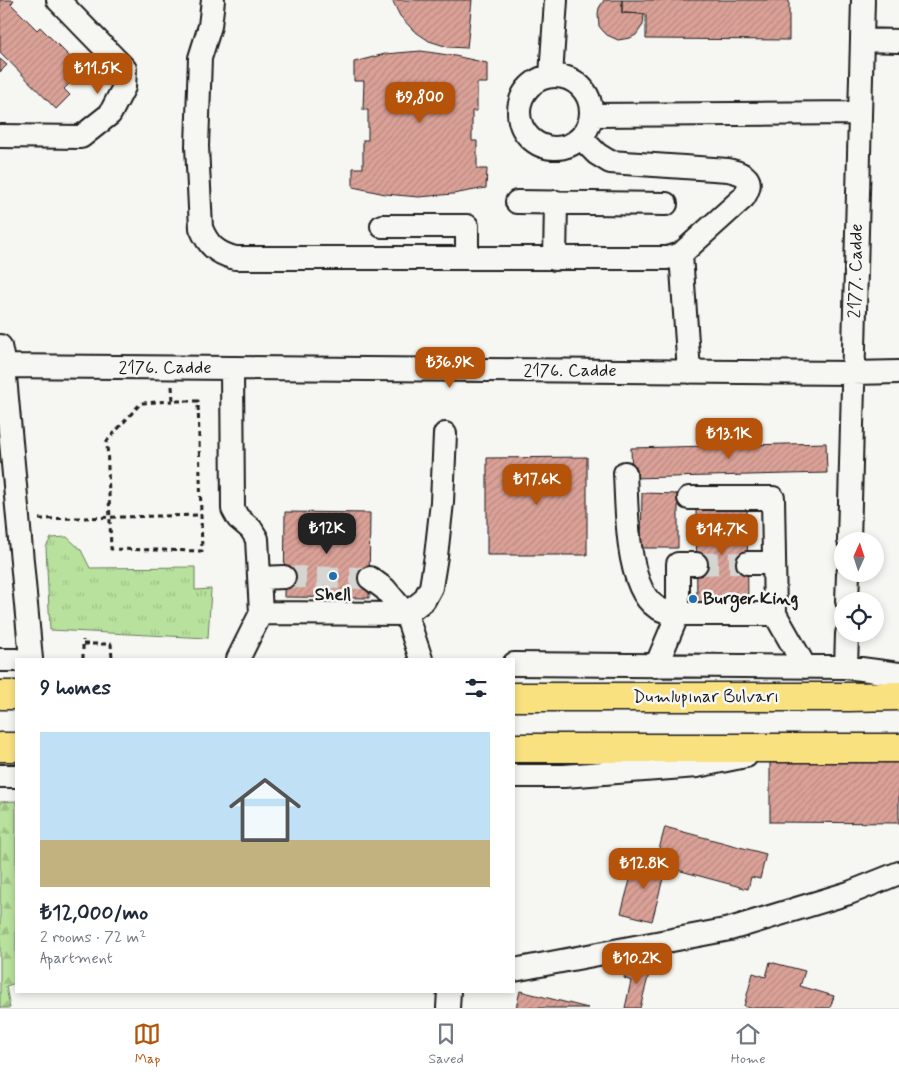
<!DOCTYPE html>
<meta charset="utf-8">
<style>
:root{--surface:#fff;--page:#f2f2f3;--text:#1f2937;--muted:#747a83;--line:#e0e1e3;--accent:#b45309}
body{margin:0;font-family:Mynerve,sans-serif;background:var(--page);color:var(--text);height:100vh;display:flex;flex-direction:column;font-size:19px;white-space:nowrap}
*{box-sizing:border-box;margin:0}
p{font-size:16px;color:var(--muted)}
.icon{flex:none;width:28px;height:28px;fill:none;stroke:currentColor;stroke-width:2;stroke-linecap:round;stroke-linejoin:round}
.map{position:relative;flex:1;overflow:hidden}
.details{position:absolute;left:15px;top:658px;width:500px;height:335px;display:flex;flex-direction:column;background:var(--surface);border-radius:0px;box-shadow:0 2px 8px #0003}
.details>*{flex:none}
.needle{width:32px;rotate:3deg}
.controls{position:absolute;left:834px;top:532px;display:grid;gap:10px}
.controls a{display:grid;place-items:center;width:50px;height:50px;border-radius:50%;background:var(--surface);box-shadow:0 2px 8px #0003;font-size:25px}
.price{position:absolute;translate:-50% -42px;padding:0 11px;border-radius:10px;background:var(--accent);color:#fff;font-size:16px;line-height:32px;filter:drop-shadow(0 1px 2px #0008)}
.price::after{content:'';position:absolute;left:50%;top:30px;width:15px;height:11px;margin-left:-8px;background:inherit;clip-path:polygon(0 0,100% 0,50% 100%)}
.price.on{background:#222;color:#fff}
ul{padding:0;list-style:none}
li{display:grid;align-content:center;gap:10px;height:265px;padding:0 25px}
li span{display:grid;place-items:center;height:155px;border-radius:0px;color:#555}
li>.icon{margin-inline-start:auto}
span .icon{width:90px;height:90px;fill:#fffc;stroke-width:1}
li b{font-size:21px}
h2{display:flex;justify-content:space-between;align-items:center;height:60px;padding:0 25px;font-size:21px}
.dock{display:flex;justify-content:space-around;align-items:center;height:70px;border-top:1px solid var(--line);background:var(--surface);font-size:14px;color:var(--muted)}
.dock a{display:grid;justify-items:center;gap:2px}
.dock .on{color:var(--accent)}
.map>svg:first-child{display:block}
.grass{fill:url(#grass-tufts);stroke:#6a7e5c}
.forest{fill:url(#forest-firs);stroke:#6a7e5c}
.building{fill:url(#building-hatch);stroke:#1c1c1c}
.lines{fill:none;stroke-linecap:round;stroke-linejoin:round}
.minor-tunnel{stroke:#d5d5d2;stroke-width:22;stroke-dasharray:22 11;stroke-linecap:butt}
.minor-casing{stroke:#1c1c1c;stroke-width:26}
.highway-casing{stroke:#1c1c1c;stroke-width:31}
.path{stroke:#1c1c1c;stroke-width:3;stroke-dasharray:5 4;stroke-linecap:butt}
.minor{stroke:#f6f6f2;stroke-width:22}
.highway{stroke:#fae180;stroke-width:28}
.poi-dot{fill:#1f6fb2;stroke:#f6f6f2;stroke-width:2}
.labels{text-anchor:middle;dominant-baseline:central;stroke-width:5;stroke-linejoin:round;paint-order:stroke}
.street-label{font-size:18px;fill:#1c1c1c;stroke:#f6f6f2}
.poi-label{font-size:18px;font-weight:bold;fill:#1c1c1c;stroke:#f6f6f2}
</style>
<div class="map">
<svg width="899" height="1008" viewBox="0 0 899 1008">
<defs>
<pattern id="grass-tufts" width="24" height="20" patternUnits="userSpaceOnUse" patternTransform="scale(1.25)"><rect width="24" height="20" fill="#b8e19d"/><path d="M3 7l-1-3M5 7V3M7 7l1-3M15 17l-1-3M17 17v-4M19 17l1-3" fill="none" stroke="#9ec087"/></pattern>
<pattern id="forest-firs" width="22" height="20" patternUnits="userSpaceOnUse" patternTransform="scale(1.25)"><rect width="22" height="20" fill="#b8e19d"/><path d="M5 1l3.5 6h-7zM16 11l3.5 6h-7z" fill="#9ec087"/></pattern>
<pattern id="building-hatch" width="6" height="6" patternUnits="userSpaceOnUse" patternTransform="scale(1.25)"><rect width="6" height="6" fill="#daa197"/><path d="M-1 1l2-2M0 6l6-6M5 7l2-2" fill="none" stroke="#ba8a82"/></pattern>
</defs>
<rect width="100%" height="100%" fill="#f6f6f2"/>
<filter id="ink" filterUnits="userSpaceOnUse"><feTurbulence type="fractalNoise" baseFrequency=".02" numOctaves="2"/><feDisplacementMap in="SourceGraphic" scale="10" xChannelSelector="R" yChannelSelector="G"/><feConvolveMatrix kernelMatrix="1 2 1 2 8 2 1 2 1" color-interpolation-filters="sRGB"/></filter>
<g filter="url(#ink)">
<path class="grass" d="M 67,537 L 81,550 L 90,568 L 195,567 L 195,590 L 211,589 L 208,638 L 50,630 L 46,547 L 51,538 Z"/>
<path class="forest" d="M 16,801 L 16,983 L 6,986 L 10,1008 L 0,1008 L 0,802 Z"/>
<path class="building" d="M 0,0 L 14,0 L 11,4 L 37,30 L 40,27 L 83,70 L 64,89 L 70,95 L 56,109 L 0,52 Z
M 392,0 L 472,0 L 467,48 L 448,47 L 429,41 L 413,30 L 400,16 Z
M 604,0 L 622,0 L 622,13 L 644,14 L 643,25 L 636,35 L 630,38 L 618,40 L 607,35 L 603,31 L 599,26 L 598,14 L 599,8 Z
M 622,0 L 789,0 L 789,40 L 646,39 L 646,14 L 622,13 Z
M 421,51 L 455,56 L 487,63 L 487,83 L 477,83 L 477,111 L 472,111 L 472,141 L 477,141 L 477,169 L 487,169 L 486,188 L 453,194 L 419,197 L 385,194 L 353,187 L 353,168 L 363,168 L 363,140 L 368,140 L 368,110 L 363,110 L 364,81 L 354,81 L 354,62 L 385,54 Z
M 0,59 L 7,65 L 0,72 Z
M 826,443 L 827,473 L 632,478 L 631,448 Z
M 587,457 L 587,555 L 487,555 L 487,458 Z
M 642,493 L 678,494 L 678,548 L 641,548 Z
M 696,506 L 747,506 L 748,606 L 697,607 Z
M 285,512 L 370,513 L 369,598 L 284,597 Z
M 770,754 L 899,754 L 899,823 L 770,822 Z
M 665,827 L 766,854 L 760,879 L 751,877 L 748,889 L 655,864 Z
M 636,858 L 666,867 L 652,921 L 621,913 Z
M 636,962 L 651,966 L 640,1008 L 625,1008 L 631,981 L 624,978 L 625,971 L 633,973 Z
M 770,962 L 805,971 L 800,986 L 834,996 L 830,1008 L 748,1008 L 744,1006 L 753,973 L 766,977 Z
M 520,991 L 588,1008 L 516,1008 Z"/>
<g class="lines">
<path class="minor-tunnel" d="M 696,564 L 748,563
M 284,577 L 370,578"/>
<defs>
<path id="minor" d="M 213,0 L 210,26 L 200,58 L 197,146 L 201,228 C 208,245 216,253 235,258 L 667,258 L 681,254 L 689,372
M 862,40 L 899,41
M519 112a36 36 0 1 1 72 0a36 36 0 1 1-72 0Z
M 551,76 L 556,0
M 591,115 L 860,113
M 0,136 L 81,137 L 110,114 L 124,87 L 125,69 L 58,0
M 581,138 L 597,154 L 610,162 L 728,170 C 746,174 755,179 744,197 L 681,254
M 517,202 L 666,204
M 382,226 L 467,226 L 467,258
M 555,259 L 556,202
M 0,346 L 4,366 L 31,659
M 0,366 L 853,373 L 899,372
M 232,368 L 233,509 L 238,518 L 251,529 L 257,539 L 261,613 L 238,659
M 625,473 C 627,505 625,594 660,609 C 665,612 672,612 678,614 L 678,564 L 696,564
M 689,498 L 773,498 L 775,614
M 849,541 L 863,0
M 748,563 L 774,563
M 260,578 L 284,577
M 370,578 L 385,589 L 406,614 L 421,659
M 847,601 L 848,574
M 261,613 L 406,614 L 424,600 L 431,587 L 436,556 L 442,502 L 445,434
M 0,660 L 16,660
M 514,664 L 846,667 L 899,674
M 656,666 L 678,614 L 775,614 L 805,667
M 846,667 L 847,634
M 0,776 L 16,776
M 514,776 L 564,776 L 697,766 L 746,756
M 514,970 L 730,929 L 849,893 L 899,873
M 448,1008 L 449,991"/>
<path id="highway" d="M 0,695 L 16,695
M 514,697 L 849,697 L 899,696
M 0,747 L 16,747
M 514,748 L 899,748"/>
</defs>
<use href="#minor" class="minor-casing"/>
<use href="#highway" class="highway-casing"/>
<path class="path" d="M 172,386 L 173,401 L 198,401 L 202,551 L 111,549 L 107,441 L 141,403 L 173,401
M 39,519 L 201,515
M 83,644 L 111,644 L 112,659
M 83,659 L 83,640"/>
<use href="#minor" class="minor"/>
<use href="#highway" class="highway"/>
</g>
</g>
<g class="poi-dot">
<circle cx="333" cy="576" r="5"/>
<circle cx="693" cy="599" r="5"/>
</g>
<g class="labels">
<g class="street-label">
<text transform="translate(856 271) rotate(-89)">2177. Cadde</text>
<text x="165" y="368">2176. Cadde</text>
<text x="570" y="371">2176. Cadde</text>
<text x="706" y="697">Dumlupınar Bulvarı</text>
</g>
<g class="poi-label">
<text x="333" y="595">Shell</text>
<text x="703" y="599" text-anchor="start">Burger King</text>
</g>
</g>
</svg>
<div class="controls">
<a><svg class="needle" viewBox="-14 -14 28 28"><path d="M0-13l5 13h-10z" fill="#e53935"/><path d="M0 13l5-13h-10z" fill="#747a83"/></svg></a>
<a><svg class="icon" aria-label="locate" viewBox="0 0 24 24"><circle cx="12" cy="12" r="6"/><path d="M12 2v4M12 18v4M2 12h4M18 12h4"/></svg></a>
</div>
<b class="price" style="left:98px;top:95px">₺11.5K</b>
<b class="price" style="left:420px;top:124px">₺9,800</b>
<b class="price" style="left:450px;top:389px">₺36.9K</b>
<b class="price" style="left:729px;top:460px">₺13.1K</b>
<b class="price" style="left:537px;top:506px">₺17.6K</b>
<b class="price on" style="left:327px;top:555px">₺12K</b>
<b class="price" style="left:722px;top:556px">₺14.7K</b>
<b class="price" style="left:644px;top:890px">₺12.8K</b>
<b class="price" style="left:637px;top:985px">₺10.2K</b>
<section class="details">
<h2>9 homes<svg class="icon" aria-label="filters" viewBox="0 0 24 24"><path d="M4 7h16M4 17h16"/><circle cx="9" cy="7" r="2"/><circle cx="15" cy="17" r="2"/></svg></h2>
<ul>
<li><span style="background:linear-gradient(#bfe0f5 70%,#c2b280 0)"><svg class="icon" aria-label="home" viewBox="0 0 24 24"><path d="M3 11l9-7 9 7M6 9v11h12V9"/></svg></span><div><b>₺12,000/mo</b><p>2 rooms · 72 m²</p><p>Apartment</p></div></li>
</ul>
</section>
</div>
<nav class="dock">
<a class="on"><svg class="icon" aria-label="map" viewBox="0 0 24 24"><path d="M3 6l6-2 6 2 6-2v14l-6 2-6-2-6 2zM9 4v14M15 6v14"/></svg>Map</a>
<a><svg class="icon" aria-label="saved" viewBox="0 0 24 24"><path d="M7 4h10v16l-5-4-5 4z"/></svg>Saved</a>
<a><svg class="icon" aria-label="home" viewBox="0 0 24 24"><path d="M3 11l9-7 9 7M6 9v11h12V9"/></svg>Home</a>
</nav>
